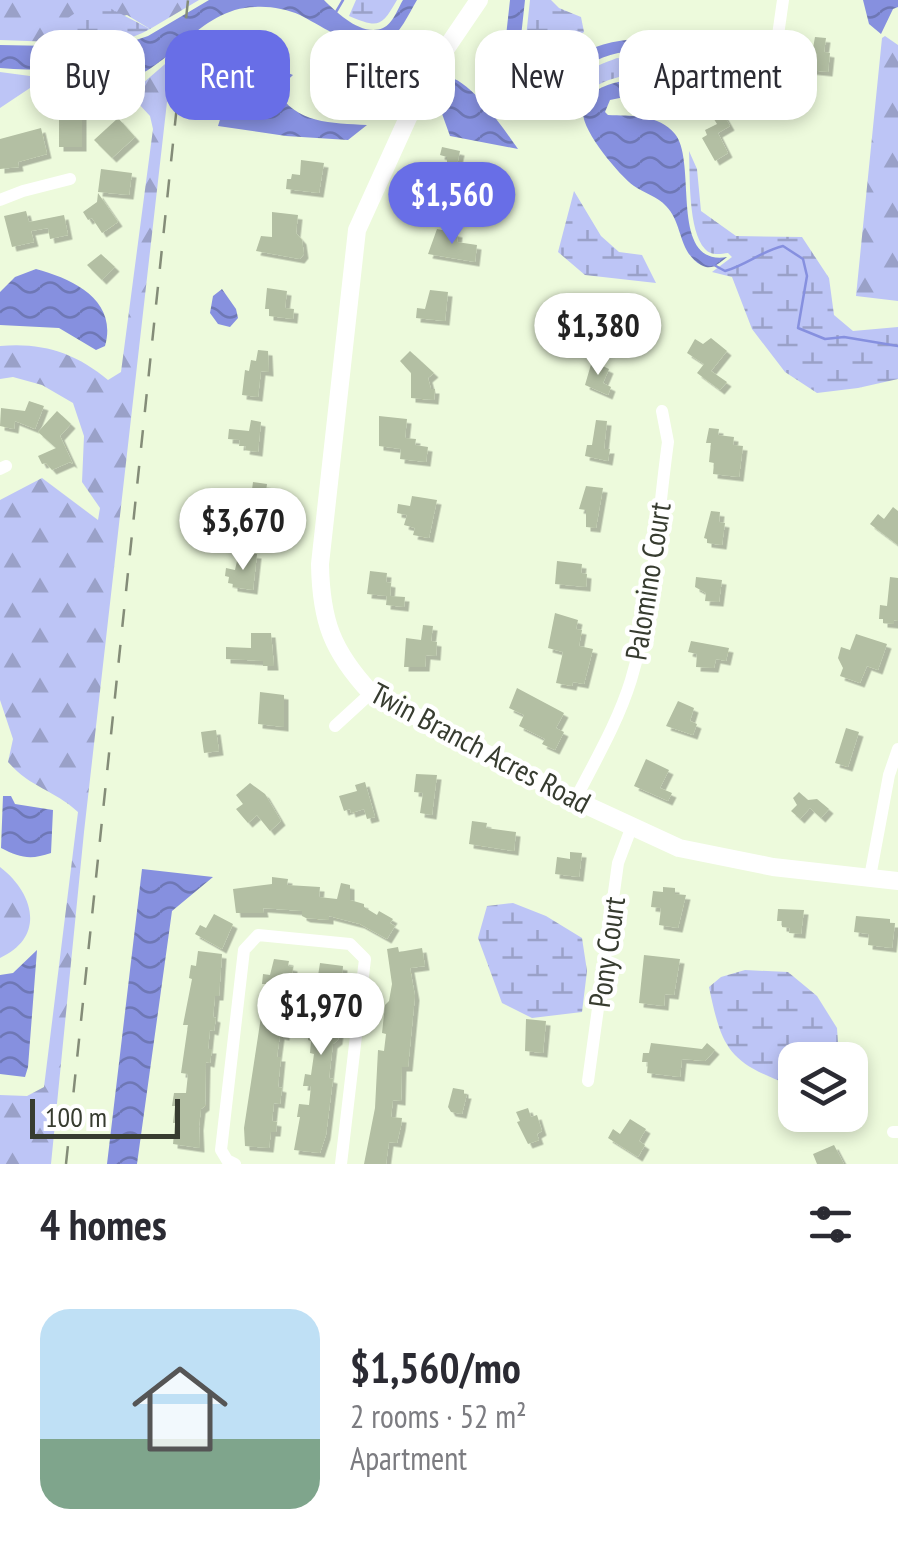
<!DOCTYPE html>
<meta charset="utf-8">
<style>
:root{--surface:#fff;--page:#f7f7f7;--text:#2b2b33;--muted:#7c7c81;--line:#e1e1e2;--accent:#686ee7}
body{margin:0;font-family:"PT Sans Narrow",sans-serif;background:var(--page);color:var(--text);height:100vh;display:flex;flex-direction:column;font-size:38px;white-space:nowrap}
*{box-sizing:border-box;margin:0}
p{font-size:32px;color:var(--muted)}
.icon{flex:none;width:55px;height:55px;fill:none;stroke:currentColor;stroke-width:2;stroke-linecap:round;stroke-linejoin:round}
.map{position:relative;height:1164px;overflow:hidden}
.drawer{display:flex;flex-direction:column;background:var(--surface);flex:1}
.drawer>*{flex:none}
.banner{position:absolute;left:30px;top:30px;width:840px;height:90px;display:flex;gap:20px}
.fabs{position:absolute;left:778px;top:1042px;display:grid;gap:20px}
.fabs a{display:grid;place-items:center;width:90px;height:90px;border-radius:20px;background:var(--surface);box-shadow:0 5px 15px #0003;font-size:50px}
.scale{position:absolute;left:30px;bottom:25px;width:150px;box-sizing:border-box;padding-left:10px;border:5px solid #373c30;border-top:0;font-size:28px;line-height:35px;white-space:nowrap;color:#373c30;-webkit-text-stroke:8px #fff;paint-order:stroke}
.price{position:absolute;translate:-50% -85px;padding:0 22px;border-radius:35px;background:#fff;color:#222;font-size:32px;line-height:65px;filter:drop-shadow(0 2px 5px #0008)}
.price::after{content:'';position:absolute;left:50%;top:60px;width:30px;height:22px;margin-left:-15px;background:inherit;clip-path:polygon(0 0,100% 0,50% 100%)}
.price.on{background:var(--accent);color:#fff}
ul{padding:0;list-style:none}
li{display:flex;align-items:center;gap:30px;height:250px;padding:0 40px}
li+li{border-top:2px solid var(--line)}
li span{display:grid;place-items:center;flex:none;width:280px;height:200px;border-radius:30px;color:#555}
li>.icon{margin-inline-start:auto}
span .icon{width:120px;height:120px;fill:#fffc;stroke-width:1}
li b{font-size:42px}
h2{display:flex;justify-content:space-between;align-items:center;height:120px;padding:0 40px;font-size:42px}
.pill{padding:0 35px;border-radius:30px;background:var(--surface);box-shadow:0 5px 15px #0003;font-size:35px;line-height:90px}
.pill.on{background:var(--accent);color:#fff}
.map>svg:first-child{display:block}
.forest{fill:url(#forest-firs)}
.wetland{fill:url(#wetland-marsh)}
.water{fill:url(#water-waves)}
.lines{fill:none;stroke-linecap:round;stroke-linejoin:round}
.stream{stroke:#8690df;stroke-width:2.5}
.building{fill:#b3bfa3;filter:url(#shadow)}
.street{stroke:#fff;stroke-width:12}
.secondary{stroke:#fff;stroke-width:18}
.rail{stroke:#848c78;stroke-width:2.5;stroke-dasharray:18 18;stroke-linecap:butt}
.labels{text-anchor:middle;dominant-baseline:central;stroke-width:9;stroke-linejoin:round;paint-order:stroke}
.street-label{font-size:30px;fill:#373c30;stroke:#fff}
</style>
<div class="map">
<svg width="898" height="1164" viewBox="0 0 898 1164">
<defs>
<pattern id="forest-firs" width="22" height="20" patternUnits="userSpaceOnUse" patternTransform="scale(2.5)"><rect width="22" height="20" fill="#bdc5f6"/><path d="M5 1l3.5 6h-7zM16 11l3.5 6h-7z" fill="#9aa1c8"/></pattern>
<pattern id="wetland-marsh" width="20" height="14" patternUnits="userSpaceOnUse" patternTransform="scale(2.5)"><rect width="20" height="14" fill="#bdc5f6"/><path d="M1 5h8M5 5V1M11 12h8M15 12V8" fill="none" stroke="#9aa1c8"/></pattern>
<pattern id="water-waves" width="16" height="10" patternUnits="userSpaceOnUse" patternTransform="scale(2.5)"><rect width="16" height="10" fill="#8690df"/><path d="M0 5q4-4 8 0t8 0" fill="none" stroke="#6e77b5"/></pattern>
<filter id="shadow"><feDropShadow dx="4.5" dy="4.5" stdDeviation="0" flood-color="#0004"/></filter>
</defs>
<rect width="100%" height="100%" fill="#edfadc"/>
<path class="forest" d="M 0,0 L 199,0 L 150,29 L 127,15 L 56,33 L 55,42 L 0,40 Z
M 885,36 L 898,45 L 898,301 L 856,296 L 882,38 Z
M 172,58 L 84,832 L 51,1164 L 0,1164 L 0,1095 L 27,1096 L 44,1087 L 78,812 C 53,789 32,789 8,762 L 13,739 L 0,700 L 0,500 L 42,478 L 98,520 L 100,508 L 82,482 L 84,436 L 73,403 L 42,385 L 13,377 L 0,379 L 0,346 C 42,342 76,353 108,380 L 121,372 L 153,129 L 150,116 L 137,102 L 30,88 L 0,108 L 0,72 L 135,90 Z
M 0,867 C 34,893 46,937 0,958 Z"/>
<path class="wetland" d="M 356,0 L 397,0 C 381,28 378,28 349,16 Z
M 530,0 L 551,0 L 559,8 L 581,17 L 584,32 L 554,52 L 523,65 Z
M 100,3 L 150,29 C 120,45 87,51 55,42 C 60,17 78,10 100,3 Z
M 617,58 L 660,62 L 663,66 C 636,77 581,74 578,115 L 536,113 L 509,98 L 510,91 C 544,116 555,100 580,77 C 590,68 604,63 617,58 Z
M 689,151 L 697,169 L 701,211 L 736,236 L 802,237 L 829,278 L 834,315 L 853,331 L 898,327 L 898,379 L 858,388 L 817,393 L 785,372 L 752,329 L 732,277 L 712,272 L 732,257 L 728,253 C 720,254 711,256 705,249 C 688,231 690,175 689,151 Z
M 574,191 L 601,236 L 619,252 L 642,255 L 656,283 L 585,275 L 558,252 Z
M 513,903 L 546,916 L 582,938 L 587,971 L 582,1012 L 532,1018 L 502,1003 L 478,938 L 487,906 Z
M 745,970 L 788,972 L 817,996 L 837,1028 L 839,1058 L 795,1060 L 795,1083 L 790,1085 C 729,1062 722,1050 709,987 L 721,977 Z"/>
<path class="water" d="M 209,0 L 324,0 C 337,13 362,37 383,28 C 393,24 398,8 403,0 L 417,0 C 408,15 401,33 385,43 C 363,55 320,25 300,15 C 286,9 270,6 255,7 C 198,8 169,72 123,80 C 105,83 73,72 54,71 C 36,69 18,70 0,68 L 0,45 L 52,46 L 90,52 L 112,48 L 148,36 Z
M 510,0 L 525,0 L 518,64 C 523,80 534,80 548,80 C 556,73 564,63 573,58 C 602,39 654,30 683,52 L 679,74 L 673,87 L 610,100 L 605,112 L 608,115 C 631,116 659,114 675,134 C 698,162 668,267 727,257 C 718,264 712,271 701,265 C 678,252 683,223 666,206 C 658,197 644,193 634,186 C 619,175 580,129 583,110 C 590,74 651,83 668,68 L 667,62 C 641,42 600,53 577,73 C 562,87 558,95 538,100 L 511,85 L 505,45 Z
M 863,0 L 898,0 L 898,7 L 893,9 L 881,34 L 869,24 Z
M 237,64 L 269,65 L 293,75 L 277,90 C 295,124 332,123 367,125 L 348,140 L 286,136 L 218,126 Z
M 445,76 C 471,79 503,128 518,149 L 450,136 L 441,111 Z
M 36,269 C 73,279 118,300 105,346 L 96,350 L 59,328 L 0,325 L 0,292 L 15,277 Z
M 222,289 L 236,309 L 238,318 L 230,327 L 218,324 L 210,313 L 213,296 Z
M 3,796 L 11,796 L 15,804 L 53,810 L 51,853 C 31,860 20,858 1,848 Z
M 142,869 L 213,877 L 172,911 L 137,1164 L 107,1164 Z
M 37,950 L 28,1067 L 25,1077 L 0,1074 L 0,975 L 13,973 Z"/>
<g class="lines">
<path class="stream" d="M 336,12 L 343,0
M 714,265 L 725,271 C 746,265 762,251 783,246 L 803,259 L 807,276 L 798,328 L 825,339 L 844,337 L 898,346"/>
</g>
<path class="building" d="M 815,37 L 826,38 L 824,52 L 830,53 L 828,72 L 809,70 Z
M 350,64 L 354,94 L 333,96 L 332,90 L 328,91 L 325,67 Z
M 719,107 L 730,126 L 718,133 L 728,153 L 715,161 L 702,138 L 707,135 L 705,130 L 717,124 L 710,113 Z
M 59,115 L 82,115 L 82,147 L 59,147 Z
M 118,118 L 135,137 L 112,158 L 94,140 Z
M 41,128 L 47,154 L 18,162 L 19,167 L 0,169 L 0,139 Z
M 442,147 L 460,151 L 456,170 L 460,171 L 457,181 L 466,183 L 464,196 L 441,191 L 447,164 L 447,157 L 440,155 Z
M 301,160 L 324,163 L 319,193 L 286,189 L 287,179 L 291,179 L 292,174 L 300,175 Z
M 101,169 L 132,173 L 129,195 L 98,192 Z
M 98,193 L 118,222 L 102,233 L 92,218 L 88,220 L 83,212 L 97,202 Z
M 26,211 L 29,222 L 64,215 L 68,235 L 50,239 L 48,228 L 31,231 L 34,242 L 12,247 L 4,216 Z
M 272,212 L 298,215 L 296,233 L 302,240 L 304,254 L 300,259 L 256,251 L 261,236 L 272,237 Z
M 437,229 L 458,233 L 457,242 L 477,245 L 475,262 L 428,254 Z
M 101,254 L 115,267 L 102,280 L 87,265 Z
M 267,288 L 287,291 L 285,308 L 294,309 L 293,319 L 269,316 L 269,309 L 265,309 Z
M 430,290 L 448,292 L 445,321 L 416,318 L 417,308 L 425,309 Z
M 640,305 L 648,323 L 632,330 L 635,337 L 621,343 L 618,337 L 613,339 L 606,323 Z
M 711,338 L 727,351 L 711,371 L 727,382 L 720,390 L 697,373 L 704,364 L 687,353 L 695,339 L 703,344 Z
M 258,350 L 268,351 L 269,372 L 261,371 L 258,397 L 242,395 L 245,370 L 249,371 L 251,360 L 256,361 Z
M 410,351 L 434,373 L 428,378 L 431,389 L 435,389 L 434,400 L 411,398 L 411,373 L 400,361 Z
M 592,361 L 609,369 L 603,383 L 611,387 L 608,395 L 585,385 Z
M 29,401 L 44,406 L 35,429 L 15,421 L 14,429 L 0,426 L 1,408 L 25,411 Z
M 57,411 L 71,424 L 60,436 L 73,464 L 70,462 L 52,470 L 46,463 L 42,464 L 38,456 L 56,448 L 38,432 Z
M 379,416 L 407,419 L 405,438 L 416,439 L 415,445 L 428,447 L 426,462 L 400,459 L 401,449 L 379,446 Z
M 251,420 L 261,422 L 258,452 L 245,450 L 246,446 L 239,446 L 240,440 L 228,439 L 229,429 L 249,431 Z
M 596,420 L 607,421 L 604,449 L 610,449 L 608,461 L 585,456 L 587,445 L 592,445 Z
M 709,428 L 719,429 L 718,435 L 734,437 L 733,445 L 743,446 L 739,477 L 713,474 L 714,463 L 709,462 L 711,443 L 706,443 Z
M 253,482 L 267,484 L 264,507 L 270,507 L 268,525 L 262,525 L 261,534 L 250,532 L 251,525 L 235,522 L 237,503 L 250,505 Z
M 586,486 L 603,488 L 596,528 L 586,527 L 586,510 L 579,509 Z
M 412,496 L 437,500 L 429,538 L 413,535 L 415,528 L 404,525 L 407,515 L 397,513 L 398,504 L 410,506 Z
M 893,507 L 898,511 L 898,545 L 870,524 L 878,514 L 884,519 Z
M 711,511 L 720,512 L 719,522 L 725,523 L 722,545 L 707,543 L 707,539 L 704,538 Z
M 246,553 L 257,554 L 253,590 L 233,587 L 233,584 L 228,583 L 229,577 L 225,576 L 226,568 L 235,570 L 237,561 L 244,562 Z
M 557,561 L 582,564 L 581,573 L 587,574 L 586,587 L 555,584 Z
M 370,571 L 387,573 L 386,582 L 391,583 L 390,596 L 405,597 L 404,607 L 386,605 L 387,596 L 367,594 Z
M 696,577 L 722,580 L 719,602 L 705,601 L 706,593 L 695,587 Z
M 890,577 L 898,578 L 898,621 L 894,620 L 894,624 L 883,623 L 883,619 L 879,619 L 880,605 L 887,606 Z
M 555,613 L 578,620 L 576,629 L 582,630 L 579,646 L 593,649 L 584,684 L 573,682 L 572,686 L 556,683 L 563,652 L 548,648 Z
M 423,625 L 433,626 L 431,641 L 437,642 L 436,656 L 426,655 L 425,667 L 404,667 L 406,638 L 421,640 Z
M 251,633 L 271,633 L 274,666 L 263,666 L 263,661 L 226,659 L 226,647 L 251,648 Z
M 856,634 L 887,644 L 878,670 L 867,666 L 860,683 L 840,676 L 843,668 L 838,658 L 841,647 L 850,650 Z
M 691,641 L 729,648 L 726,661 L 716,659 L 714,668 L 696,667 L 697,654 L 688,652 Z
M 517,688 L 564,713 L 556,728 L 564,732 L 555,750 L 542,744 L 545,739 L 519,726 L 524,715 L 509,708 Z
M 260,692 L 284,695 L 284,727 L 258,724 Z
M 678,701 L 694,708 L 690,721 L 697,724 L 693,735 L 666,726 Z
M 846,728 L 859,732 L 848,767 L 835,763 Z
M 216,730 L 219,751 L 204,753 L 201,732 Z
M 646,759 L 669,770 L 660,788 L 672,793 L 668,801 L 634,786 Z
M 416,774 L 437,775 L 432,815 L 420,813 L 423,793 L 414,792 Z
M 365,782 L 375,817 L 367,819 L 364,809 L 351,813 L 350,809 L 344,811 L 339,796 L 357,791 L 355,785 Z
M 250,783 L 265,794 L 281,821 L 270,831 L 257,815 L 248,823 L 236,809 L 243,804 L 236,795 Z
M 799,792 L 808,800 L 817,799 L 829,809 L 821,818 L 810,808 L 800,819 L 791,811 L 797,805 L 793,798 Z
M 472,821 L 487,823 L 486,828 L 516,832 L 514,851 L 469,844 Z
M 570,852 L 582,853 L 579,877 L 555,874 L 557,857 L 570,859 Z
M 272,877 L 288,879 L 287,885 L 320,887 L 319,897 L 337,899 L 341,883 L 350,885 L 350,900 L 364,904 L 364,907 L 377,915 L 379,911 L 393,919 L 390,923 L 395,926 L 387,939 L 360,924 L 329,916 L 329,920 L 306,918 L 302,916 L 302,911 L 263,908 L 264,913 L 236,913 L 233,889 L 272,884 Z
M 663,887 L 675,888 L 675,894 L 686,895 L 678,928 L 659,925 L 661,908 L 651,907 L 653,891 L 663,892 Z
M 778,909 L 804,910 L 801,934 L 789,933 L 790,928 L 782,927 L 782,921 L 777,921 Z
M 214,914 L 233,924 L 222,949 L 195,934 L 200,925 L 206,928 Z
M 856,916 L 890,919 L 890,923 L 895,923 L 892,948 L 868,945 L 869,934 L 854,932 Z
M 398,947 L 399,952 L 422,948 L 425,966 L 410,968 L 415,996 L 408,1067 L 402,1067 L 401,1101 L 393,1100 L 391,1117 L 402,1118 L 401,1126 L 397,1143 L 389,1142 L 386,1164 L 364,1164 L 375,1108 L 378,1050 L 384,1051 L 386,1034 L 382,1033 L 385,1005 L 389,1001 L 392,984 L 387,949 Z
M 198,951 L 222,954 L 219,996 L 215,996 L 213,1017 L 216,1018 L 214,1031 L 210,1030 L 208,1049 L 212,1049 L 210,1063 L 206,1062 L 205,1106 L 201,1109 L 199,1126 L 200,1148 L 173,1144 L 175,1123 L 173,1123 L 175,1106 L 172,1106 L 174,1093 L 186,1093 L 188,1074 L 181,1073 L 188,1025 L 183,1025 L 192,979 L 189,978 L 191,965 L 196,966 Z
M 644,955 L 680,959 L 674,995 L 665,994 L 664,1006 L 639,1003 Z
M 274,959 L 289,961 L 288,966 L 293,967 L 285,1036 L 280,1035 L 277,1057 L 281,1057 L 278,1087 L 282,1088 L 280,1104 L 274,1103 L 272,1121 L 277,1122 L 276,1132 L 271,1132 L 269,1148 L 245,1146 L 244,1128 L 266,984 L 262,984 L 263,974 L 270,975 Z
M 320,963 L 343,966 L 342,979 L 345,980 L 338,1040 L 333,1044 L 329,1078 L 333,1079 L 326,1135 L 320,1153 L 294,1150 L 300,1117 L 297,1117 L 299,1104 L 309,1105 L 311,1086 L 303,1086 L 305,1074 L 311,1075 L 314,1054 L 310,1053 L 311,1041 L 308,1040 Z
M 526,1019 L 546,1021 L 543,1053 L 525,1051 Z
M 651,1043 L 702,1049 L 707,1043 L 715,1050 L 705,1061 L 682,1059 L 680,1077 L 647,1073 L 648,1062 L 642,1062 L 643,1053 L 649,1053 Z
M 453,1088 L 464,1090 L 464,1094 L 467,1094 L 462,1114 L 451,1112 L 448,1107 Z
M 528,1108 L 531,1117 L 537,1115 L 542,1131 L 537,1134 L 539,1140 L 528,1144 L 517,1122 L 520,1121 L 516,1112 Z
M 630,1119 L 646,1129 L 639,1141 L 645,1145 L 638,1157 L 608,1138 L 613,1129 L 620,1134 Z
M 834,1145 L 844,1164 L 817,1164 L 813,1154 Z"/>
<g class="lines">
<path class="street" d="M 768,106 L 783,0
M 0,200 L 23,191 L 70,179
M 0,469 L 6,466
M 335,726 L 371,693
M 575,800 C 595,761 618,722 631,680 C 654,604 657,520 668,442 L 662,411
M 870,877 L 889,775 L 898,749
M 588,1081 L 618,863 L 632,826
M 893,1132 L 898,1132
M 235,1164 L 227,1160 L 221,1150 L 244,950 L 258,935 L 350,944 L 365,959 L 341,1164"/>
<path class="secondary" d="M 479,0 L 426,78 L 357,230 L 320,564 C 321,621 332,651 371,693 L 575,800 L 679,848 L 773,867 L 898,881"/>
<path class="rail" d="M 66,1164 L 188,0"/>
</g>
<g class="labels">
<g class="street-label">
<text transform="translate(647 581) rotate(-81)">Palomino Court</text>
<text transform="translate(481 747) rotate(28)">Twin Branch Acres Road</text>
<text transform="translate(606 952) rotate(-82)">Pony Court</text>
</g>
</g>
</svg>
<div class="fabs">
<a><svg class="icon" aria-label="layers" viewBox="0 0 24 24"><path d="M12 4l9 5-9 5-9-5zM3 14l9 5 9-5"/></svg></a>
</div>
<div class="scale">100 m</div>
<b class="price on" style="left:452px;top:247px">$1,560</b>
<b class="price" style="left:598px;top:378px">$1,380</b>
<b class="price" style="left:243px;top:573px">$3,670</b>
<b class="price" style="left:321px;top:1058px">$1,970</b>
<div class="banner">
<a class="pill">Buy</a>
<a class="pill on">Rent</a>
<a class="pill">Filters</a>
<a class="pill">New</a>
<a class="pill">Apartment</a>
</div>
</div>
<section class="drawer">
<h2>4 homes<svg class="icon" aria-label="filters" viewBox="0 0 24 24"><path d="M4 7h16M4 17h16"/><circle cx="9" cy="7" r="2"/><circle cx="15" cy="17" r="2"/></svg></h2>
<ul>
<li><span style="background:linear-gradient(#bfe0f5 65%,#7fa58c 0)"><svg class="icon" aria-label="home" viewBox="0 0 24 24"><path d="M3 11l9-7 9 7M6 9v11h12V9"/></svg></span><div><b>$1,560/mo</b><p>2 rooms · 52 m²</p><p>Apartment</p></div></li>
</ul>
</section>
